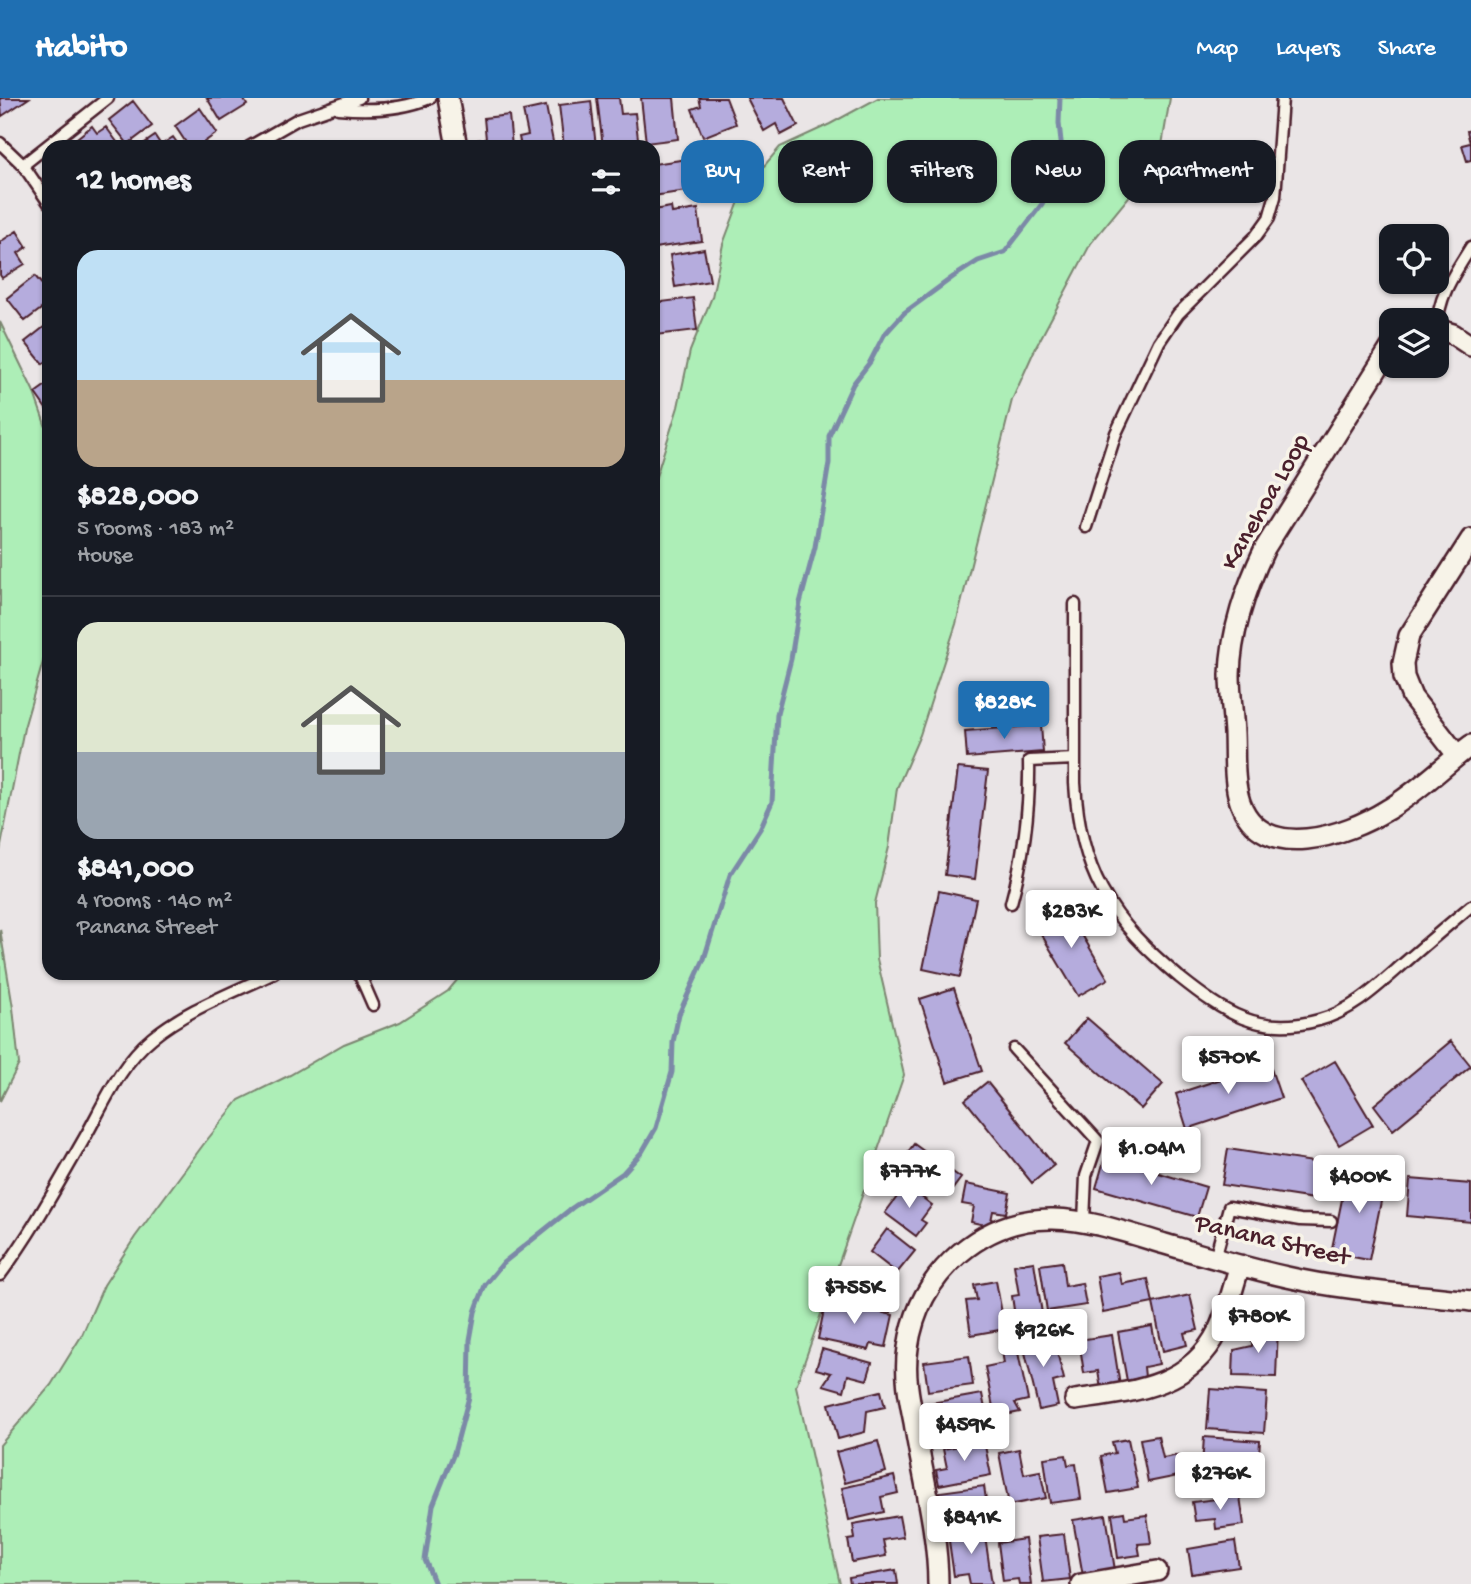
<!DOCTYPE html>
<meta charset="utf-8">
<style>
:root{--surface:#171b24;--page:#242831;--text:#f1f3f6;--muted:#9ea1a6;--line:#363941;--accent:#1f6fb2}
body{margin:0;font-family:"Gochi Hand",sans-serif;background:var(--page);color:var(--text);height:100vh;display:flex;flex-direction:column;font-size:26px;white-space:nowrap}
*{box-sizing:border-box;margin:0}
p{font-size:23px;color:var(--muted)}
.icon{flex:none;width:38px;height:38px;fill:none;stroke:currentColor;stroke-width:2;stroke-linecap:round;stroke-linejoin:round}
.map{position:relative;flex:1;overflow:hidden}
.side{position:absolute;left:42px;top:42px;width:618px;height:840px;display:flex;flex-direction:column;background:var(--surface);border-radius:21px;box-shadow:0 2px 5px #0004}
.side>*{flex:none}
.top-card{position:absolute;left:681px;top:42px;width:665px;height:63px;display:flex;gap:14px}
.controls{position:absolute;left:1379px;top:126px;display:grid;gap:14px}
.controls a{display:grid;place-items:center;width:70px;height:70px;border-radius:14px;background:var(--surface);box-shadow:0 2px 5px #0004;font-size:35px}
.price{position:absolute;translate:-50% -60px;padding:0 16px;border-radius:7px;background:#fff;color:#222;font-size:23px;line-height:46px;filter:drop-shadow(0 2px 4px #0008)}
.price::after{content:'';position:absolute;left:50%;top:42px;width:21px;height:16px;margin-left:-10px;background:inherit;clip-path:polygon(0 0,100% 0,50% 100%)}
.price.active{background:var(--accent);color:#fff}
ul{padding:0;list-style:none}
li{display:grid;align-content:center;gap:14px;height:371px;padding:0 35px}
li+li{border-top:2px solid var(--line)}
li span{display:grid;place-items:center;height:217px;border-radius:21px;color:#555}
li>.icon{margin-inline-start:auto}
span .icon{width:126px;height:126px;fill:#fffc;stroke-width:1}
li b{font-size:30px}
h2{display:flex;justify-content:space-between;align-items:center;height:84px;padding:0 35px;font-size:30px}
.pill{padding:0 24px;border-radius:21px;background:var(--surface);box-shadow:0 2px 5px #0004;font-size:24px;line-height:63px}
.pill.active{background:var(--accent);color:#fff}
header{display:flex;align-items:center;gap:42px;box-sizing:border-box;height:98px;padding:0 35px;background:var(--accent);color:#fff}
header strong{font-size:33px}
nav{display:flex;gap:38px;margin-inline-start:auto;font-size:24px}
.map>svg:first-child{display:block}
.green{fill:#adeeb7;stroke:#7c8671;stroke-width:2}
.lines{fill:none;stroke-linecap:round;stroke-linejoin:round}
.stream{stroke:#7b89a7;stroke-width:5}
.building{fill:#b5acdd;stroke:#4a1f2b;stroke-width:2}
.service-casing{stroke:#4a1f2b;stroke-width:15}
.minor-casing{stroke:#4a1f2b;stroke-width:24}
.service{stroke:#f7f3e8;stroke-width:10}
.minor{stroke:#f7f3e8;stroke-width:19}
.labels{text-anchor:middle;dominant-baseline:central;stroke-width:7;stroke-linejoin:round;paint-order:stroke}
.street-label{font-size:26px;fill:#4a1f2b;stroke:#f7f3e8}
</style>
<header>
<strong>Habito</strong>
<nav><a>Map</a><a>Layers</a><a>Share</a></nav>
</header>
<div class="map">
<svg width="1471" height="1486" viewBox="0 0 1471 1486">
<rect width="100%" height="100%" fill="#eae5e6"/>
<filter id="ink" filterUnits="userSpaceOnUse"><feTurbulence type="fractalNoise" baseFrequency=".0143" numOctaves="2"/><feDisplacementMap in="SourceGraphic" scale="14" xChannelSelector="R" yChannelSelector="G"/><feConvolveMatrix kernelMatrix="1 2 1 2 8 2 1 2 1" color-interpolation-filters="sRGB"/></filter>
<g filter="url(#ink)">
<path class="green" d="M 878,0 L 1170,0 L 1161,53 L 1128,100 L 1091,145 L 1035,251 L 1012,302 L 956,526 L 920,637 L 897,690 L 889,749 L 875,805 L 877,861 L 904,977 L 796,1288 L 840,1486 L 0,1486 L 0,1347 L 51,1287 L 82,1237 L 104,1187 L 135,1139 L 203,1047 L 239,1002 L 290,977 L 344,946 L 400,924 L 448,893 L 463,875 L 653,875 L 653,388 L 678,309 L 690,253 L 712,199 L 723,146 L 743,93 L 780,49 L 830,26 Z
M 0,224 L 33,292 L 49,338 L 49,543 L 24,630 L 0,753 Z
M 0,831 L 13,910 L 19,966 L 0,1003 Z"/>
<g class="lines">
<path class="stream" d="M 435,1486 L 425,1462 L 433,1407 L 454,1355 L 469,1299 L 470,1242 L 475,1214 L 485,1187 L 503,1165 L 572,1110 L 623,1075 L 642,1054 L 656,1030 L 672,974 L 673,944 L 679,916 L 704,861 L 730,777 L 760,731 L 772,704 L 777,616 L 791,561 L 800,505 L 815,449 L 829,365 L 829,338 L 853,286 L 870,264 L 884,237 L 904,215 L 953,179 L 978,163 L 1005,154 L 1042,106 L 1054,81 L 1062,53 L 1059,25 L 1060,0"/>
</g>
<path class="building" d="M 0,0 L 29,0 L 2,18 Z
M 207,0 L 243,0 L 247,7 L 221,23 Z
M 597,0 L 619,0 L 621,16 L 635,15 L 639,49 L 603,49 Z
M 641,0 L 674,0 L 678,41 L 646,45 Z
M 699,0 L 726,0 L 736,26 L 703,39 L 692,11 L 701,8 Z
M 747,0 L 784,0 L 798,28 L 781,37 L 776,26 L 764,33 Z
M 133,3 L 152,28 L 128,46 L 109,22 Z
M 591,3 L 596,49 L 564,49 L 559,7 Z
M 546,8 L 554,49 L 521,49 L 519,39 L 528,37 L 523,13 Z
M 200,10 L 217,35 L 197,49 L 189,49 L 175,28 Z
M 509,17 L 512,49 L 477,49 L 477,42 L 486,41 L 484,20 Z
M 92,28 L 97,35 L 106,29 L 120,48 L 83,49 L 77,40 Z
M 1471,32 L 1471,62 L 1467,63 L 1462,47 L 1470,45 L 1467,33 Z
M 155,38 L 161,47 L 173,39 L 180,49 L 139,49 Z
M 688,61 L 693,92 L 653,98 L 653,66 Z
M 671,109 L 672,115 L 698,111 L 702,143 L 654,150 L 653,112 Z
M 17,133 L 27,149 L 18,155 L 25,166 L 2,180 L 0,177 L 0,144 Z
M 704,151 L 710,183 L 675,189 L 670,157 Z
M 35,178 L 49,195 L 49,205 L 25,223 L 7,200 Z
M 693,200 L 697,232 L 656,237 L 653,205 Z
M 49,225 L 49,261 L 43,266 L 25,244 Z
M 49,285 L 49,315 L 35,295 Z
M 1041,627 L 1043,654 L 967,660 L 965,633 Z
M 958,670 L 988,673 L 975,781 L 945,777 Z
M 939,793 L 976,801 L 960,879 L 923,871 Z
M 1064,806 L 1108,881 L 1078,898 L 1034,824 Z
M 954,890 L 982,973 L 947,984 L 920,901 Z
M 1087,920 L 1163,986 L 1141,1011 L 1065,945 Z
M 1451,943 L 1471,968 L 1393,1032 L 1374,1007 Z
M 1335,963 L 1373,1027 L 1339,1047 L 1301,983 Z
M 1269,965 L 1281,1000 L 1187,1031 L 1176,996 Z
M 987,984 L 1054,1067 L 1032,1085 L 965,1002 Z
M 914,1046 L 961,1080 L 952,1092 L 936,1080 L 930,1089 L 899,1066 Z
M 1228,1051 L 1320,1065 L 1314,1101 L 1222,1087 Z
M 1105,1059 L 1206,1089 L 1197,1119 L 1096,1090 Z
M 1348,1072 L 1386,1079 L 1369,1162 L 1331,1155 Z
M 1410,1081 L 1471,1086 L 1471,1124 L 1407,1118 Z
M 966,1086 L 1010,1095 L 1006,1115 L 993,1113 L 990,1128 L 971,1124 L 974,1108 L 962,1106 Z
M 906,1087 L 932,1107 L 921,1122 L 926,1125 L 916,1138 L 885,1115 Z
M 887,1131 L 915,1153 L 897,1175 L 870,1154 Z
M 1034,1164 L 1043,1222 L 1016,1226 L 1012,1198 L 1019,1197 L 1014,1167 Z
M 1062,1164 L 1065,1188 L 1082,1185 L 1086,1207 L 1047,1213 L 1040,1167 Z
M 857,1174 L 885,1181 L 882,1192 L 896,1196 L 891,1214 L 850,1203 Z
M 1119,1174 L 1122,1186 L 1148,1181 L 1153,1205 L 1103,1215 L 1097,1178 Z
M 996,1183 L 1005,1231 L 971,1237 L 966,1203 L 977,1202 L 974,1187 Z
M 1190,1197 L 1198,1232 L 1184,1235 L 1187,1247 L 1163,1253 L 1153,1205 Z
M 826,1202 L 893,1217 L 886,1249 L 871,1246 L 869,1252 L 818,1241 Z
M 1152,1228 L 1159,1266 L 1144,1269 L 1145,1279 L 1127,1283 L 1118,1234 Z
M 1253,1228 L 1278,1229 L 1276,1279 L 1233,1278 L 1234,1252 L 1252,1248 Z
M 1039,1233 L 1043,1249 L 1055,1246 L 1064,1281 L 1053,1284 L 1058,1308 L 1039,1312 L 1021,1238 Z
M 1112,1237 L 1120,1288 L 1101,1291 L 1098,1273 L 1084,1275 L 1079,1242 Z
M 1016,1245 L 1028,1302 L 1015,1305 L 1020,1314 L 995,1319 L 985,1269 L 1004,1265 L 1001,1248 Z
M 822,1251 L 872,1265 L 867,1282 L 848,1277 L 844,1293 L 823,1287 L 831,1275 L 816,1271 Z
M 969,1258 L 973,1287 L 928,1293 L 924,1264 Z
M 1210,1291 L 1267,1295 L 1264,1335 L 1207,1331 Z
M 881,1293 L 885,1309 L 867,1313 L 865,1334 L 838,1341 L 829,1306 Z
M 982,1296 L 989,1330 L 948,1337 L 949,1321 L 935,1324 L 931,1305 Z
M 1158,1338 L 1163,1360 L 1179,1357 L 1183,1377 L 1148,1384 L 1140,1341 Z
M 1204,1339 L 1260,1343 L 1258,1372 L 1202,1368 Z
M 1128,1341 L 1138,1390 L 1108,1395 L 1101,1358 L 1115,1355 L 1112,1344 Z
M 878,1343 L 886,1374 L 845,1385 L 836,1354 Z
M 984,1343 L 991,1377 L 939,1387 L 936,1372 L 947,1370 L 943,1351 Z
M 1019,1351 L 1024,1376 L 1040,1373 L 1046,1400 L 1009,1407 L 999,1355 Z
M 1066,1357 L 1068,1367 L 1076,1366 L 1081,1401 L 1050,1405 L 1044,1360 Z
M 894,1378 L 898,1395 L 881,1399 L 884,1414 L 849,1422 L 842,1390 Z
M 984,1388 L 989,1422 L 963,1425 L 961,1412 L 942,1414 L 940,1394 Z
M 1240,1398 L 1244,1427 L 1216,1431 L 1215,1421 L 1195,1423 L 1192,1404 Z
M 1124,1414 L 1125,1420 L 1147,1417 L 1151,1445 L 1138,1446 L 1140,1457 L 1118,1460 L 1112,1416 Z
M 1106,1417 L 1115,1472 L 1083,1478 L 1073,1422 Z
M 899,1418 L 903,1439 L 883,1442 L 886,1458 L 852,1464 L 848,1442 L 855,1441 L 853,1426 Z
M 984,1431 L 992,1486 L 970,1486 L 968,1476 L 954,1478 L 948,1436 Z
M 1064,1436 L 1070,1481 L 1043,1484 L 1037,1439 Z
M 1025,1441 L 1031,1486 L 1019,1486 L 1018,1481 L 1003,1483 L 998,1445 Z
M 1235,1443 L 1239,1469 L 1192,1476 L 1188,1451 Z
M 896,1472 L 898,1486 L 850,1486 L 849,1480 Z"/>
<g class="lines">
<defs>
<path id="service" d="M 338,10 C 369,13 401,12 430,0
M 0,45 L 23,67 L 49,105
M 249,49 L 298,21 L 359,0
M 23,67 L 108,0
M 1437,231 C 1438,198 1454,176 1471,149
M 1086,429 L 1116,335 L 1159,244 L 1178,216 L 1256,138 L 1269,120 L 1275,99 L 1282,0
M 1075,506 L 1075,685 C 1077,722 1084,759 1102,792 C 1121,827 1148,853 1179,879 C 1223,914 1259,939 1319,922 C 1352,913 1377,889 1402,867 C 1425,847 1448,827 1471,808
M 1011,805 C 1024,757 1030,712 1029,663 L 1075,661
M 359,875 L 373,907
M 1014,951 L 1098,1043 L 1086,1078 L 1084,1123
M 1215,1160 L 1229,1109 L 1300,1122 L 1331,1123
M 0,1177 C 32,1134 57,1088 84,1041 C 104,1006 120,966 152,940 C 187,911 233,895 274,875"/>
<path id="minor" d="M 448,0 L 457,49
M 1437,231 L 1453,236 L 1471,248
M 1391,249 L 1265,450 C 1246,490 1231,532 1230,577 C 1230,596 1233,616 1234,635 C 1235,657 1233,683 1240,704 C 1262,767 1347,737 1387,712 C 1418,694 1443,668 1471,647
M 1457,657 L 1412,599 L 1404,579 L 1403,565 L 1409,538 L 1471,441
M 1075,1302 C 1130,1294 1190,1290 1218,1233 C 1228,1212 1233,1189 1240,1167
M 938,1486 C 938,1433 922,1376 914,1324 C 909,1300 904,1275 908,1250 C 913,1213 931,1180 960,1155 C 1027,1099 1091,1124 1165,1146 C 1206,1158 1246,1170 1287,1179 C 1347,1193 1410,1196 1471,1203
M 1081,1486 L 1157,1473"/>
</defs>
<use href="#service" class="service-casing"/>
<use href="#minor" class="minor-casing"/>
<use href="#service" class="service"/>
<use href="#minor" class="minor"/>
</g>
</g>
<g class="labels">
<g class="street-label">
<text transform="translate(1267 405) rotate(-60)">Kanehoa Loop</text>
<text transform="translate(1272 1144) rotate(13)">Panana Street</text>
</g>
</g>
</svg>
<div class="controls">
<a><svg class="icon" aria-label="locate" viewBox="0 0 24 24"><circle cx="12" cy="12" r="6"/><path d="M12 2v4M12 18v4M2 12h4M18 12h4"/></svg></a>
<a><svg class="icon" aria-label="layers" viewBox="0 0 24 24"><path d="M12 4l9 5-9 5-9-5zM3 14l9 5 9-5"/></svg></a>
</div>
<b class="price active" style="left:1004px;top:643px">$828K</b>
<b class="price" style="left:1071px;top:852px">$283K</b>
<b class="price" style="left:1228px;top:998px">$570K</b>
<b class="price" style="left:1151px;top:1089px">$1.04M</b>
<b class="price" style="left:909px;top:1112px">$777K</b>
<b class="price" style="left:1359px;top:1117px">$400K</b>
<b class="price" style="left:854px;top:1228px">$755K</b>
<b class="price" style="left:1258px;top:1257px">$780K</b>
<b class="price" style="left:1043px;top:1271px">$926K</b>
<b class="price" style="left:964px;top:1365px">$459K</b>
<b class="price" style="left:1220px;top:1414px">$276K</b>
<b class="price" style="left:971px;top:1458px">$841K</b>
<div class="top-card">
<a class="pill active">Buy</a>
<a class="pill">Rent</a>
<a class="pill">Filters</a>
<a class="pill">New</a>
<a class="pill">Apartment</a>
</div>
<section class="side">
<h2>12 homes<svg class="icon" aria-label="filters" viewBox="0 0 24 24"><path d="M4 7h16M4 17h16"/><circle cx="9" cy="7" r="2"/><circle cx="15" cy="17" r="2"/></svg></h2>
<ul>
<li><span style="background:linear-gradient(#bfe0f5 60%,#b9a48a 0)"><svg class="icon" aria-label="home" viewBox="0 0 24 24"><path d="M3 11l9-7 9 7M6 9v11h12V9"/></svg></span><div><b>$828,000</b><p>5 rooms · 183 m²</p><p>House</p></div></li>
<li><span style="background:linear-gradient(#dfe7d0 60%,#9aa5b1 0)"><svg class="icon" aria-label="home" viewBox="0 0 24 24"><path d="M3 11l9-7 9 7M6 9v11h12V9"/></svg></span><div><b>$841,000</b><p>4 rooms · 140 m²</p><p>Panana Street</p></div></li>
</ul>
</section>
</div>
